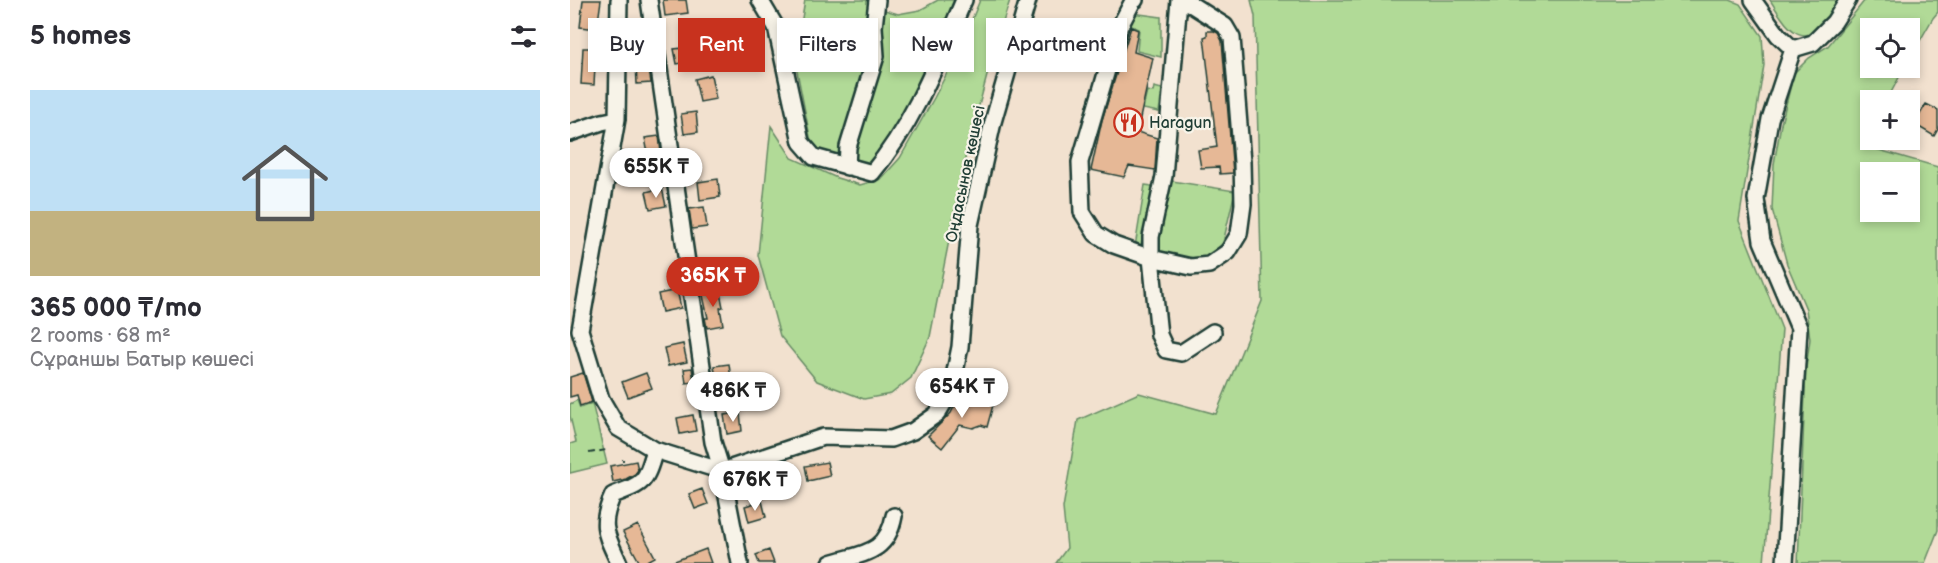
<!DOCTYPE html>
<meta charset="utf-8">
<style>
:root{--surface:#fff;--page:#f7f7f7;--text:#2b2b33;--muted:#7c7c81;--line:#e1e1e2;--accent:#c8321e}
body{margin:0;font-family:"Balsamiq Sans",sans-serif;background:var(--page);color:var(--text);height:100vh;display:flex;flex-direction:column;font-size:22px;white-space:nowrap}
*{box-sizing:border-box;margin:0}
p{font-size:20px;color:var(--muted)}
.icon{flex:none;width:33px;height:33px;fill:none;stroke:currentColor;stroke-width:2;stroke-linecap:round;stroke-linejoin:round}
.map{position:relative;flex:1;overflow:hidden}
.drawer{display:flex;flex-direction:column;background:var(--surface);width:570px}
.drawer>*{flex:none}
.guide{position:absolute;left:18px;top:18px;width:570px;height:54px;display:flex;gap:12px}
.controls{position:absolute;left:1290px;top:18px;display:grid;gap:12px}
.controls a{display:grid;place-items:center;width:60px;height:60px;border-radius:0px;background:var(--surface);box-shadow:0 3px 9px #0003;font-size:30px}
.price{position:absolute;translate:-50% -51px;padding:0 14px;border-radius:21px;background:#fff;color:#222;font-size:20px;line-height:39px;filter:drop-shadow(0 2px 3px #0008)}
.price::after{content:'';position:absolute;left:50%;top:36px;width:18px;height:14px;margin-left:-9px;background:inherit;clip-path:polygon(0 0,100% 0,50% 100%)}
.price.on{background:var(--accent);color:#fff}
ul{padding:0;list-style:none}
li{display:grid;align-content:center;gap:12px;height:318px;padding:0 30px}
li+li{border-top:2px solid var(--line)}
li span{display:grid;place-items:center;height:186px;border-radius:0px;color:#555}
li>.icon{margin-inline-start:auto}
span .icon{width:108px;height:108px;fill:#fffc;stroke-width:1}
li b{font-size:26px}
h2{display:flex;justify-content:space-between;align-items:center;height:72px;padding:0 30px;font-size:26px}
.tag{padding:0 21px;border-radius:0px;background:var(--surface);box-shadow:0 3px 9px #0003;font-size:21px;line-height:54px}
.tag.on{background:var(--accent);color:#fff}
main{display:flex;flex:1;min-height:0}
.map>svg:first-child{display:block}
.green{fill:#b1da97;stroke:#688c66;stroke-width:1.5;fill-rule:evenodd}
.building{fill:#e6b896;stroke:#1f3d34;stroke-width:1.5}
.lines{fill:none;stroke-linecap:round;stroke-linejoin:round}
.minor-casing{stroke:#1f3d34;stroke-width:20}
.path{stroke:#1f3d34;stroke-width:2;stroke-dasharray:6 4.5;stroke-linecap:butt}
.minor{stroke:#f7f3e8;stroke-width:15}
.labels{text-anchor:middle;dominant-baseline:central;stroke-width:4.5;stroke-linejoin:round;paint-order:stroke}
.poi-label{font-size:16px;fill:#1f3d34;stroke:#f7f3e8;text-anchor:start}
.street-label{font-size:16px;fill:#1f3d34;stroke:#f7f3e8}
</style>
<main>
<section class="drawer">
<h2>5 homes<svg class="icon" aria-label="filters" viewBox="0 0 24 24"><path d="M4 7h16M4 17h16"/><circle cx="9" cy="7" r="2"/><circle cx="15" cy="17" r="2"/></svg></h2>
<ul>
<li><span style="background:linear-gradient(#bfe0f5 65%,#c2b280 0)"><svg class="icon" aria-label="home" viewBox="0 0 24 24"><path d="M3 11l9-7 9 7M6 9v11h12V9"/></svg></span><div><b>365 000 ₸/mo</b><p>2 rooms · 68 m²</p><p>Сұраншы Батыр көшесі</p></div></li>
</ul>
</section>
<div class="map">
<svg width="1368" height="563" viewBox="0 0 1368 563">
<rect width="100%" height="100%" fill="#f2e1cf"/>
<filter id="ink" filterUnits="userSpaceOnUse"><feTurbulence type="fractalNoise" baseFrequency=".0167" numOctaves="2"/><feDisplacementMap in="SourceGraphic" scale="12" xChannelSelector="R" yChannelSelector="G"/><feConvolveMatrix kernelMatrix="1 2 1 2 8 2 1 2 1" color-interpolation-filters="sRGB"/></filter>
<g filter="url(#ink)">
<path class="green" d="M 235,0 L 297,0 L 298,5 L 328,14 L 350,10 L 368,0 L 387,0 L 323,139 L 300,166 L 258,157 L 242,147 L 225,61 Z
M 410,0 L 440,0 L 422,57 L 396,154 L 360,337 L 341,378 L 321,394 L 294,399 L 247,381 L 210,336 L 188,255 L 201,126 L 222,158 L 267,178 L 290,185 L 311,179 L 330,158 L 364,98 L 391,46 Z
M 681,0 L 1160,0 L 1170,4 L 1192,36 L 1194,65 L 1169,221 L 1212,329 L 1194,563 L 486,563 L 497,548 L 493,508 L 508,420 L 569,393 L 646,414 L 692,301 L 685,16 Z
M 1200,0 L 1270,0 C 1262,14 1244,46 1224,31 C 1214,25 1207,10 1200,0 Z
M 1295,0 L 1368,0 L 1368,12 L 1363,18 L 1340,58 L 1340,28 L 1300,28 L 1300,68 L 1334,68 L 1317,100 L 1300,100 L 1300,140 L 1304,140 L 1302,148 L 1368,167 L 1368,530 L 1355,563 L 1228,563 L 1236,368 L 1240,339 L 1236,309 L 1217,264 L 1202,209 L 1204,164 L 1211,124 L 1224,73 L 1239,58 L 1258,46 ZM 1300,172 L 1340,172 L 1340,212 L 1300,212 Z
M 562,13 L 591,17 L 591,57 L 567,51 L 569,29 L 559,25 Z
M 584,87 L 592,89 L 589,112 L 573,109 L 577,91 L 583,92 Z
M 596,180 L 665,191 L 653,243 L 643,252 L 636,258 L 616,262 L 583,254 Z
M 575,185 L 582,186 L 578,218 L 570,248 L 565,247 Z
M 7,400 L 10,408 L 22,403 L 37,464 L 0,473 L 0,444 L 6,442 L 0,416 L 0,404 Z"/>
<path class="building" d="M 13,0 L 31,0 L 27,29 L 10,27 Z
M 93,0 L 116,0 L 118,13 L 95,16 Z
M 561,27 L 568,30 L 564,52 L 583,58 L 567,132 L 587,138 L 585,170 L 559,166 L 554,177 L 521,170 L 532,120 Z
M 637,31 L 644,31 L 648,33 L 652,41 L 663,173 L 650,174 L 649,167 L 631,168 L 628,150 L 647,147 L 634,37 L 637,36 Z
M 123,47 L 125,61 L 107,64 L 104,49 Z
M 13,48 L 26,48 L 24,85 L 11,84 Z
M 66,63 L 78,63 L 81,83 L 67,84 Z
M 141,75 L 146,99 L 130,102 L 125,79 Z
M 1356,104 L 1368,110 L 1368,129 L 1364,136 L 1344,124 Z
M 126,112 L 128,132 L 114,134 L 111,114 Z
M 89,136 L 91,152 L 78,154 L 75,138 Z
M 148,179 L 150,197 L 130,200 L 128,182 Z
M 92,188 L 96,206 L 80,209 L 76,192 Z
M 134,207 L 137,227 L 122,229 L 119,209 Z
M 149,288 L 153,307 L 150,308 L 153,325 L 137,328 L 135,318 L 138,318 L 132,291 Z
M 107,290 L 111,308 L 92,312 L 88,294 Z
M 113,344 L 117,362 L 98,366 L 94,348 Z
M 159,364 L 163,394 L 149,396 L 144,366 Z
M 122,368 L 124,382 L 116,383 L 114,369 Z
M 13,373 L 22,402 L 10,406 L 7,395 L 0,397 L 0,377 Z
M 76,373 L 82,388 L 58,397 L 52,382 Z
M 390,395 L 423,405 L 417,427 L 411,425 L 403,428 L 390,425 L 372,448 L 358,436 L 381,413 Z
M 170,413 L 172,431 L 157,434 L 154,415 Z
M 123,415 L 126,431 L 110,434 L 107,418 Z
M 66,461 L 68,470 L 65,474 L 56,479 L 43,482 L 40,466 Z
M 257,462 L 260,476 L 238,481 L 235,466 Z
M 132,489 L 138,504 L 125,509 L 119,494 Z
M 192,501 L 196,517 L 179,522 L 175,506 Z
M 68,525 L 85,557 L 74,563 L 70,563 L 53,532 Z
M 136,549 L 141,563 L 103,563 L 102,562 Z
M 199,550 L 204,563 L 189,563 L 186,555 Z"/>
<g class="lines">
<defs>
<path id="minor" d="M 49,0 L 47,119 L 10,330 L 31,399 L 48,428 L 85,450 L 152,471
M 79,0 L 143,442 L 152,471 L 170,563
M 190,0 L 206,27 L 231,142 L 244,157 L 302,173 C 344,123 368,60 394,0
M 565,0 L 563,1 L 550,26 L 510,162 L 512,212 L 526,234 L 544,245 L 581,258 L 621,267 L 639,265 L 658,252 L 669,234 L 673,204 L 672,162 L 662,38 L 655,26 L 614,0
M 609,0 L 594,176 L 581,237 L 581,258 L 589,335 L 596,350 L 611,353 L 643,332
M 1183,0 L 1208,35 L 1223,49 L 1243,43 L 1264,22 L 1278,0
M 0,133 L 32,122 L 47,119
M 277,167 L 278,147 L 306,56 L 304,27 L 307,0
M 152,471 L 253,437 L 321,439 L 343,431 L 367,414 L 381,391 L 390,347 L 400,225 L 423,122 L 458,0
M 49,563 C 36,534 29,526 43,495 C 75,483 75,483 85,450
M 261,563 C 293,553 317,554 324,516
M 1215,563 L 1229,328 L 1192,241 L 1186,199 L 1200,119 L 1223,49"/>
</defs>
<use href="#minor" class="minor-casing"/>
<path class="path" d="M 19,453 L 36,450
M 53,459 L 53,461"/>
<use href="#minor" class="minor"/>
</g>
</g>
<defs>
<symbol id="restaurant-ring" viewBox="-11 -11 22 22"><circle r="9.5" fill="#f7f3e8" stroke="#c8321e" stroke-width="1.5"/><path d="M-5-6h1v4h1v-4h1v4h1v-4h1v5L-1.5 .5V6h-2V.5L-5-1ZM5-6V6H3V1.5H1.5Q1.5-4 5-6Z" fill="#c8321e"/></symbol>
</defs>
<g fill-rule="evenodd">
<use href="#restaurant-ring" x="542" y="106" width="33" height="33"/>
</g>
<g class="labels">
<g class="poi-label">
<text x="579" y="123">Haragun</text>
</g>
<g class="street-label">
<text transform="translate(396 174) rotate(-78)">Оңдасынов көшесі</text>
</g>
</g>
</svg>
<div class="controls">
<a><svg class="icon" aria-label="locate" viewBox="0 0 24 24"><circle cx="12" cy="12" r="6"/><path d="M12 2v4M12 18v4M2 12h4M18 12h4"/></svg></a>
<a>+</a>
<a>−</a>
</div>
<b class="price" style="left:86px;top:199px">655K ₸</b>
<b class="price on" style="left:143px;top:308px">365K ₸</b>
<b class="price" style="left:392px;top:419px">654K ₸</b>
<b class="price" style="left:163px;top:423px">486K ₸</b>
<b class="price" style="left:185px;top:512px">676K ₸</b>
<div class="guide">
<a class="tag">Buy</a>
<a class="tag on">Rent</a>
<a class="tag">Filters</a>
<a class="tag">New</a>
<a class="tag">Apartment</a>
</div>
</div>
</main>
